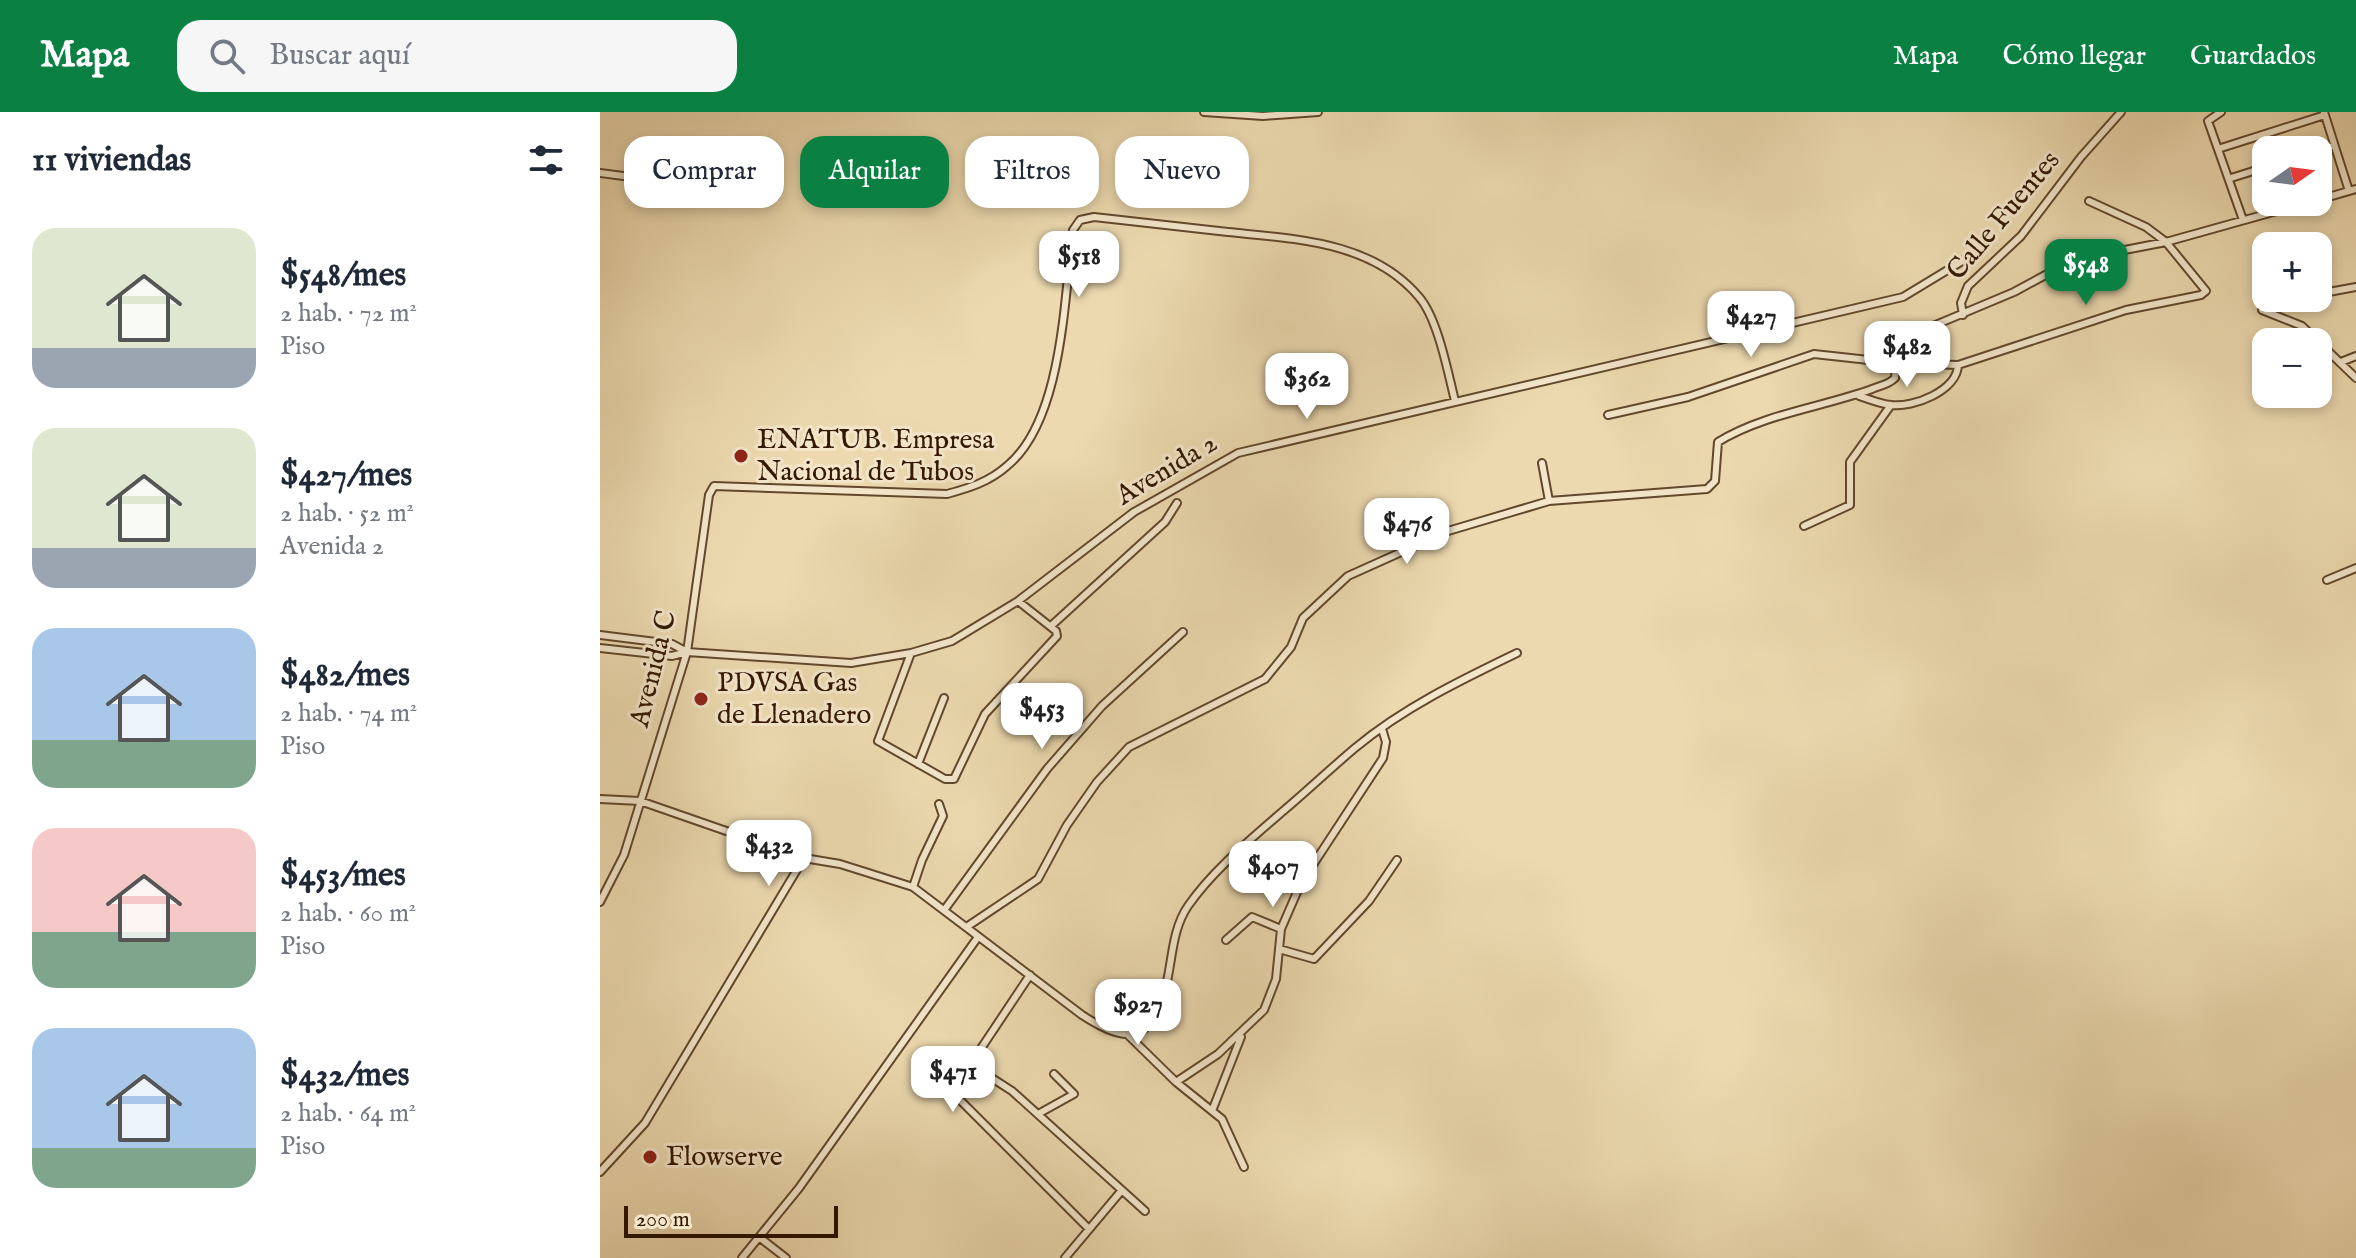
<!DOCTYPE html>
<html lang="es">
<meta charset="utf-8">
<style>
:root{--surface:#fff;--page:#f6f6f7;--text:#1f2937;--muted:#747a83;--accent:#0b8043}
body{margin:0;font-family:"IM FELL English",serif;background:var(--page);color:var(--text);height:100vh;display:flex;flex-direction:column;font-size:30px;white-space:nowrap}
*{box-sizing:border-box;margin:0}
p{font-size:26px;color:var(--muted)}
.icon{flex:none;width:44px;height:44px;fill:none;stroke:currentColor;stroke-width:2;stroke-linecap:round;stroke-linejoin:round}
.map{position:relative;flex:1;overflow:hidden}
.details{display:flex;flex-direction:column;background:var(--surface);width:600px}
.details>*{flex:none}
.top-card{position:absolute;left:24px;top:24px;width:760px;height:72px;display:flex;gap:16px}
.needle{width:52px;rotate:76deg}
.fabs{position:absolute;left:1652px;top:24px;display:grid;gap:16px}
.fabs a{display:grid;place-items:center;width:80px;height:80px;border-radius:16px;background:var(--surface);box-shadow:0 4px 12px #0003;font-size:40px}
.scale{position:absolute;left:24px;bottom:20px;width:214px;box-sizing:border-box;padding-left:8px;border:4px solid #341800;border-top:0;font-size:22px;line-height:28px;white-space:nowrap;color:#341800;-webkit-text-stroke:6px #f3e6cb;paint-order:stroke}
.price{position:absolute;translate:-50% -68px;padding:0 18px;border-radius:16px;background:#fff;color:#222;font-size:26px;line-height:52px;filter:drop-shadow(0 2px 4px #0008)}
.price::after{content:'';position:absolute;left:50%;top:48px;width:24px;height:18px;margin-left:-12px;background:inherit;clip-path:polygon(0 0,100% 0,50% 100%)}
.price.selected{background:var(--accent);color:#fff}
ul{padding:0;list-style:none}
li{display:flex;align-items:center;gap:24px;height:200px;padding:0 32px}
li span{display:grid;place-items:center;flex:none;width:224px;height:160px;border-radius:24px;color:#555}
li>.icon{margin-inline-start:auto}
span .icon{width:96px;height:96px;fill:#fffc;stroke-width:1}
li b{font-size:34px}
h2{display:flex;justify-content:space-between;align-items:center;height:96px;padding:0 32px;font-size:34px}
.chip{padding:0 28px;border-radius:24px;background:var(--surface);box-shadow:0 4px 12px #0003;font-size:28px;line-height:72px}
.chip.selected{background:var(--accent);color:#fff}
header{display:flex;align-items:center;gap:48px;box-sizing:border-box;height:112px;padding:0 40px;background:var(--accent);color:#fff}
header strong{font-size:38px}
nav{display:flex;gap:44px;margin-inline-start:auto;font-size:28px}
.search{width:560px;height:72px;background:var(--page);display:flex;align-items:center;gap:20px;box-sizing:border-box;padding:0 28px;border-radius:24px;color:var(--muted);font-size:30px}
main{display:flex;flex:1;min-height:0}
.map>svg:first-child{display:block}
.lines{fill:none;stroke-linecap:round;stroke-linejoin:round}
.street-casing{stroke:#62482c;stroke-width:10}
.street{stroke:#f3e6cb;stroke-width:6}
.poi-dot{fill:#8f2418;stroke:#f3e6cb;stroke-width:3}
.labels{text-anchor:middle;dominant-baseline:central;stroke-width:6;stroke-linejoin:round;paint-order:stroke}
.street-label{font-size:28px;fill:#341800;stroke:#f3e6cb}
.poi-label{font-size:28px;fill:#341800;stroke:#f3e6cb;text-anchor:start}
</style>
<header>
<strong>Mapa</strong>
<div class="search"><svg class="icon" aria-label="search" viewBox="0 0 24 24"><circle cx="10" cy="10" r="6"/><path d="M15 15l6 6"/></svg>Buscar aquí</div>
<nav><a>Mapa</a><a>Cómo llegar</a><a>Guardados</a></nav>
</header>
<main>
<section class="details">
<h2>11 viviendas<svg class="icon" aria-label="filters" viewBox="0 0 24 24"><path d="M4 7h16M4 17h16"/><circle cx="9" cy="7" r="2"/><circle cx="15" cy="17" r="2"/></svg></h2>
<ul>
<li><span style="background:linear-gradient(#dfe7d0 75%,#9aa5b1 0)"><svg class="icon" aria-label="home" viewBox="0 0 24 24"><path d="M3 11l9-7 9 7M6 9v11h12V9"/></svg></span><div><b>$548/mes</b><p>2 hab. · 72 m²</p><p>Piso</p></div></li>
<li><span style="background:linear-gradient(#dfe7d0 75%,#9aa5b1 0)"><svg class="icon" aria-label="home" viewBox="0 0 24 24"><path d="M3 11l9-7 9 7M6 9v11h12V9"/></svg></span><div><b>$427/mes</b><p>2 hab. · 52 m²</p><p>Avenida 2</p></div></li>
<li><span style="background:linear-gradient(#a9c7e8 70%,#7fa58c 0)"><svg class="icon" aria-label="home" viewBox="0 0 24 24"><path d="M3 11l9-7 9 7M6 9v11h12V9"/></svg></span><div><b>$482/mes</b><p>2 hab. · 74 m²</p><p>Piso</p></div></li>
<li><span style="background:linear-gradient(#f6c9c9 65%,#7fa58c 0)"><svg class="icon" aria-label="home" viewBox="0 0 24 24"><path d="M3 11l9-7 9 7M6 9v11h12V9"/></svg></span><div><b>$453/mes</b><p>2 hab. · 60 m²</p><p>Piso</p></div></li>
<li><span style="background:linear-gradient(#a9c7e8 75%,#7fa58c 0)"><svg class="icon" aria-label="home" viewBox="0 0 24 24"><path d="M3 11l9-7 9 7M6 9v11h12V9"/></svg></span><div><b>$432/mes</b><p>2 hab. · 64 m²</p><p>Piso</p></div></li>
</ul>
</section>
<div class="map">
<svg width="1756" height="1146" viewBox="0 0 1756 1146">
<rect width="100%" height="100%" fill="#ecd9af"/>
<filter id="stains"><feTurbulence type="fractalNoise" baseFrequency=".0025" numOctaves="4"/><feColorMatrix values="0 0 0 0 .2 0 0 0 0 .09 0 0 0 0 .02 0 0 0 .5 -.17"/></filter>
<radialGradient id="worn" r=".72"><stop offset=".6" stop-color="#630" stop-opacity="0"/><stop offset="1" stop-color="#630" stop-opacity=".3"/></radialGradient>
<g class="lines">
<defs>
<path id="street" d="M 604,0 L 663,4 L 718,0
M 1621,0 L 1608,9 L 1643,108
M 1724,0 L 1749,79
M 1621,36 L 1725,3
M 1718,38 L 1734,33
M 0,61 L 131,78
M 1631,66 L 1666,55
M 1718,88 L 1756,77
M 1489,89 L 1546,115 L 1566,130 L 1606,179 L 1601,183 L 1526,198 L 1358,253 L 1296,251 L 1302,227 L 1414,180 L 1473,148 L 1566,130 L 1709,90
M 1718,182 L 1756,175
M 1695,186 L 1674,191 L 1662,198 L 1702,214 L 1756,266
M 1363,203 L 1361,191 L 1368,174 L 1421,124 L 1481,45 L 1521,0
M 1741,250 L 1756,244
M 1259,284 C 1269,287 1280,292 1291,293 C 1313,296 1357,279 1358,253
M 942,351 L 949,389
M 1204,414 L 1250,393 L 1250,350 L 1291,293
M 1727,468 L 1756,456
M 451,514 L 565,410 L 577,391
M 0,523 L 72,532 L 87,540
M 0,536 L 72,544 L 87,540 L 251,551 L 311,541 L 352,529 L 418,489 L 534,400 L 638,341 L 1303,185 L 1369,145
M 311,541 L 278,629 L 345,667 L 354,667 L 385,602 L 457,524 L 456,519 L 418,489
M 318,652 L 344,586
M 0,687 L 40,689 L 204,746 L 240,752 L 313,775 L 482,903 C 499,914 531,934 548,913 C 577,879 564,829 588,794 C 613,758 650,728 682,700 C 707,679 730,657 755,636 C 803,596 861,568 917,541
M 313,775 L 322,748 L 343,704 L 339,692
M 0,790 L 24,743 L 87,540 L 109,383 L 114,374 L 347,382 C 369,376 389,370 407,354 C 463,308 464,186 473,118 L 480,108 L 494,105 C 539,110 583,115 628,120 C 695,127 772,129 819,185 C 838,207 848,261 855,289
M 345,797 L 447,657 L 502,594 L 583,520
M 368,814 L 438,767 L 467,713 L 497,670 L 529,635 L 665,567 L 691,535 L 703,506 L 748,464 L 848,419 L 949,389 L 1107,377 L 1115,369 L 1118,330 C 1163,302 1223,295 1272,277 C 1281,273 1288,273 1295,266 L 1296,251 L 1214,242 L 1088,285 L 1008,303
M 626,828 L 652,805 L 681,817
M 679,837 L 714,847 L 769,789 L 797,748
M 430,863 L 352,980 L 489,1117
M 527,922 L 576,970 L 622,1007 L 644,1055
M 370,952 L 412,979 L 545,1099
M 576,970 L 618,942 L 664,898 L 676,867 L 681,817 L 701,771 L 783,646 L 786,630 L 782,617
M 612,999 L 641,925
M 438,1002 L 474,982 L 454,962
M 0,1060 L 45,1011 L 204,746
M 159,1125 L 186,1146
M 142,1146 L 199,1076 L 378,825
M 465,1146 L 522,1078"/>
</defs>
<use href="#street" class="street-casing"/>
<use href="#street" class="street"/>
</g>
<g class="poi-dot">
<circle cx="141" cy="344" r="8"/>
<circle cx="101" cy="587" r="8"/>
<circle cx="50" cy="1045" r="8"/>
</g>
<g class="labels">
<g class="street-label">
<text transform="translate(1404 104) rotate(-50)">Calle Fuentes</text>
<text transform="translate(567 358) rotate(-31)">Avenida 2</text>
<text transform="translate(54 557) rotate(-76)">Avenida C</text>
</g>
<g class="poi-label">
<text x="157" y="328">ENATUB. Empresa<tspan x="157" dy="32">Nacional de Tubos</tspan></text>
<text x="117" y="571">PDVSA Gas<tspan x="117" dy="32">de Llenadero</tspan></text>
<text x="66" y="1045">Flowserve</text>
</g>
</g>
<rect width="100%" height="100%" filter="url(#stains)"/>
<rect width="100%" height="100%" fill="url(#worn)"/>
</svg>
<div class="fabs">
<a><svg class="needle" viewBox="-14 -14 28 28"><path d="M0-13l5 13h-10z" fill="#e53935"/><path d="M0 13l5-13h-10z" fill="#747a83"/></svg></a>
<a>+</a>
<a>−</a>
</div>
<div class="scale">200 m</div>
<b class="price" style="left:479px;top:187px">$518</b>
<b class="price selected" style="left:1486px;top:195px">$548</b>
<b class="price" style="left:1151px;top:247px">$427</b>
<b class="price" style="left:1307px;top:277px">$482</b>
<b class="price" style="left:707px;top:309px">$362</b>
<b class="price" style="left:807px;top:454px">$476</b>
<b class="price" style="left:442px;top:639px">$453</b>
<b class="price" style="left:169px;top:776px">$432</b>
<b class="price" style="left:673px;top:797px">$407</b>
<b class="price" style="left:538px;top:935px">$927</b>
<b class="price" style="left:353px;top:1002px">$471</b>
<div class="top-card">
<a class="chip">Comprar</a>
<a class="chip selected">Alquilar</a>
<a class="chip">Filtros</a>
<a class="chip">Nuevo</a>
</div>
</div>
</main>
